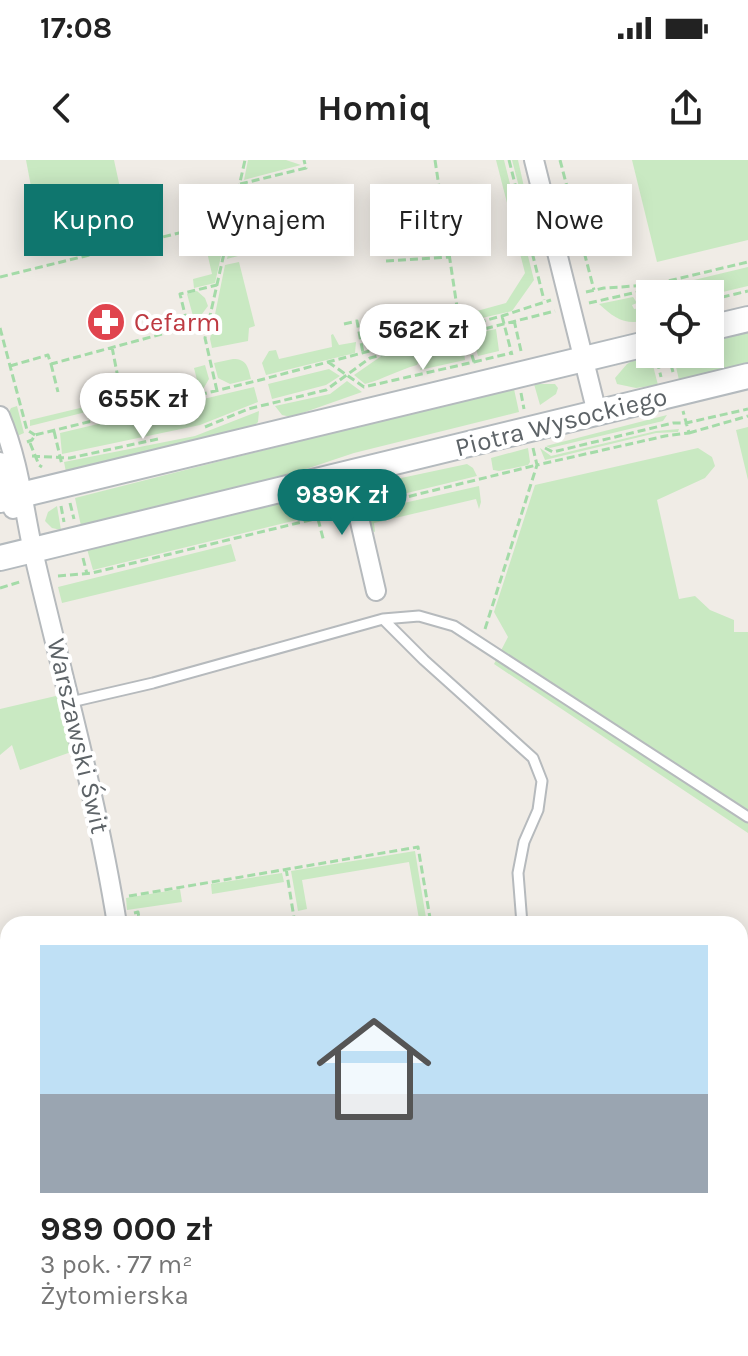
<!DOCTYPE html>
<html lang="pl">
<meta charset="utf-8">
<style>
:root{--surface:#fff;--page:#f6f6f6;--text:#222;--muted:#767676;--line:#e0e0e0;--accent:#0f766e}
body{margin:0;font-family:Karla,sans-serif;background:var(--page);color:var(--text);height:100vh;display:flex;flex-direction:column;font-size:30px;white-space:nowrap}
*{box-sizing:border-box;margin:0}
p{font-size:26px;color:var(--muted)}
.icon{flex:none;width:44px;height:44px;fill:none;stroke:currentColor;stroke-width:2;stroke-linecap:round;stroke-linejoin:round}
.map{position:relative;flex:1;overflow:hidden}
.details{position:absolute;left:0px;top:756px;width:748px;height:440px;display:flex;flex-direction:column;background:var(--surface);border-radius:24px 24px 0 0;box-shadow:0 4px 20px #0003}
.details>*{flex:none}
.top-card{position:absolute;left:24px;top:24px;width:700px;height:72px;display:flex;gap:16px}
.fabs{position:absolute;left:636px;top:120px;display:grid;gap:16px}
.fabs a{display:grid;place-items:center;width:88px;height:88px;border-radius:0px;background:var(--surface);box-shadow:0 4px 20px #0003;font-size:40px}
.price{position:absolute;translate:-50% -68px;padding:0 18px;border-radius:28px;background:#fff;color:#222;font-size:26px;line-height:52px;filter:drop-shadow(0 2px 4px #0008)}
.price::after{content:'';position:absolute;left:50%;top:48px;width:24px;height:18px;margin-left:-12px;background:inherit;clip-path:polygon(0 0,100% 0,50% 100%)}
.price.current{background:var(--accent);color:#fff}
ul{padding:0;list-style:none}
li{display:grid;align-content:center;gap:16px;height:424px;padding:0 40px}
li+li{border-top:2px solid var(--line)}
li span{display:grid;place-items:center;height:248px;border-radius:0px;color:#555}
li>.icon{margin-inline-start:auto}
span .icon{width:144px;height:144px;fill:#fffc;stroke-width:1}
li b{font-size:34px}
.tag{padding:0 28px;border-radius:0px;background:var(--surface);box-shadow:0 4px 20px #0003;font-size:28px;line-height:72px}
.tag.current{background:var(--accent);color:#fff}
.status{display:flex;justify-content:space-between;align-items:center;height:56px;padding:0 40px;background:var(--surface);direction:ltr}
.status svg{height:22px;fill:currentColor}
header{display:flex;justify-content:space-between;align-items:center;height:104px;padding:0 40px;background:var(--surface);font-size:36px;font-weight:700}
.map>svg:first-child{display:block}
.green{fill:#c9e9c2}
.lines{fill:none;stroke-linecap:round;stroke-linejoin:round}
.service-casing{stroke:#b6babd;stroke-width:13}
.minor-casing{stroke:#b6babd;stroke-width:22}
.secondary-casing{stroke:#b4babe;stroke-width:28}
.path{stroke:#a4dba8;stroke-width:3;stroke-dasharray:8 4;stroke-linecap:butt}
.service{stroke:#fff;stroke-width:9}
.minor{stroke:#fff;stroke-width:18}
.secondary{stroke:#fff;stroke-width:24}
.rail{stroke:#b3b4b5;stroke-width:5;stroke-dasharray:2 10;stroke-linecap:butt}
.labels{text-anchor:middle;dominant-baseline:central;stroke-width:8;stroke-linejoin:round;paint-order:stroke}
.health-label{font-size:26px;fill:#be3a42;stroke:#fff;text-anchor:start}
.street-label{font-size:26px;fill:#5d6367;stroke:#fff}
</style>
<div class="status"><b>17:08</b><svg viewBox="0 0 49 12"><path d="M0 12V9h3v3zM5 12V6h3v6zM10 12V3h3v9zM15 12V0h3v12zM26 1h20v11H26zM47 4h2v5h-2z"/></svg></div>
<header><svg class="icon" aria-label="back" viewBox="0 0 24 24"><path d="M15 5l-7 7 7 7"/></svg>Homiq<svg class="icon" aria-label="share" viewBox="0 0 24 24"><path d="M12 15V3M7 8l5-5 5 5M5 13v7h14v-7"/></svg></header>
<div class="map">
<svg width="748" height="1196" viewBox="0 0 748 1196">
<rect width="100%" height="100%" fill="#f0ece6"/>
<path class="green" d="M 26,0 L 114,0 L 122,37 L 35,48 Z
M 248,0 L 286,0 L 301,5 L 244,20 Z
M 496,0 L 504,0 L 534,120 L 512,151 L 469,161 L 466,154 L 506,143 L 525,113 Z
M 512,0 L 518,0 L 535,76 L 532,77 Z
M 632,0 L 748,0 L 748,80 L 657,102 Z
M 245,26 L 234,82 L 238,96 L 227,99 L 242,27 Z
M 225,65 L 228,65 L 215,123 L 194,128 L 193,119 L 212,114 L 202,70 Z
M 239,102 L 255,166 L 249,168 L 248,181 L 212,188 L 210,179 L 225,105 Z
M 748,107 L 748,126 L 710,135 L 669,134 L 665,132 L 669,126 Z
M 197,131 L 205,138 L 208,146 L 202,154 L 193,156 L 187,134 Z
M 633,137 L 637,143 L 632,145 L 634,149 L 640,148 L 643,161 C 624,165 613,157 599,144 Z
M 451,158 L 450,165 L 369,184 L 367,178 Z
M 496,169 L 499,191 L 478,196 L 472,174 Z
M 748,169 L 748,204 L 679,220 L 673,194 L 710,194 L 710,179 Z
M 333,174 L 339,185 L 356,182 L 355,193 L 266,215 L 262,203 L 269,191 L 276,190 L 279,199 L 332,187 L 331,175 Z
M 462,177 L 465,200 L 420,210 L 431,184 Z
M 427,186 L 417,205 C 398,210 384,219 365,224 L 354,215 L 380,197 Z
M 644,194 L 650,194 L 658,225 L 636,228 L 617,224 L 615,218 L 627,204 Z
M 233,199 C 247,199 248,207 251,219 L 230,224 L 218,218 L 214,203 Z
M 205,205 L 209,219 L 202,231 L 88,259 L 86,252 L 30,266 L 30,260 L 197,220 L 194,208 Z
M 329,209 L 340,216 L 326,225 L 272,239 L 268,224 Z
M 347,221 L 362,232 L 291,257 L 282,255 L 275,246 L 330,234 Z
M 534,224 L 555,224 L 558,228 L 556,234 L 540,245 Z
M 254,227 L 258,242 L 200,265 L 62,294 L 60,273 Z
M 509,228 L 514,229 L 519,252 L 354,293 L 285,316 L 81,366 L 75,338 Z
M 17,246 L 24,273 L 15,277 L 8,254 L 11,248 Z
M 259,251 L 258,262 L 253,267 L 66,312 L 64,302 L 195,276 Z
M 667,255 L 663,261 L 550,288 L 546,286 Z
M 748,267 L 748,320 L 736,270 Z
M 679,269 L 678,272 L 656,273 L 545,300 L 540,288 L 551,296 L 656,271 Z
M 528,288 L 530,302 L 528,305 L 499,311 L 493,310 L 491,298 Z
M 698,288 L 712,297 L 715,306 L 705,318 L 657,340 L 679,439 L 695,436 L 710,450 L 734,460 L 734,472 L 748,472 L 748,673 L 494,504 L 508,477 L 494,452 L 535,325 Z
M 467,304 L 473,308 L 477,316 L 362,344 L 363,332 L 373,324 Z
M 479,326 L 481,342 L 479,349 L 476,339 L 374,363 L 375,372 L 369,370 L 364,352 Z
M 329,330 L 342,333 L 346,348 L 93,410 L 87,389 Z
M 57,346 L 61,370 L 52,368 L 45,361 L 48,352 Z
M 231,384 L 236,401 L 62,443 L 58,427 Z
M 60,535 L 74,591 L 20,610 L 12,585 L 0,595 L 0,549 Z
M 415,691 L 427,764 L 412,764 L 411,761 L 419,759 L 409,702 L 302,720 L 307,749 L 298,751 L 291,711 Z
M 282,713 L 284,722 L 212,734 L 211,724 Z
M 180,729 L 182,742 L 127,750 L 126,738 Z"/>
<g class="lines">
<defs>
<path id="service" d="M 383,459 L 424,500 L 533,598 L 542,621 L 538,650 L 524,682 L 518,713 L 522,764
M 71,542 L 153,523 L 383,459 L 419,456 L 454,466 L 748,657
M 740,913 L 748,912
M 0,1077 L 8,1076"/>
<path id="minor" d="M 534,0 L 597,253
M 0,256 C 19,301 23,345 33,391 C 62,516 97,638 117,764
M 0,302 L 4,328 L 13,349
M 349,314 L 376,431"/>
<path id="secondary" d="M 710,168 L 748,159
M 0,340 L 650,183
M 0,398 L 748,216"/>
</defs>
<use href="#service" class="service-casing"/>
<use href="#minor" class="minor-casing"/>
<use href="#secondary" class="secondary-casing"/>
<path class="path" d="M 435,0 L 460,167
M 509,0 L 544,140
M 560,0 L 594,130
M 240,24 L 306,8 L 304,0
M 386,101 L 451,97
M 0,117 L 232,60
M 642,131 L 648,161
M 586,132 L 604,128 L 651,125 L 748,102
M 710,140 L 748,131
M 589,143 L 642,131 L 664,134
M 502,156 L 512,195
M 514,160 L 521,191
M 344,164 L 357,161 L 363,193
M 0,168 L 27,270 L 35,275
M 206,171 L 188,167 L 180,134 L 217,125
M 112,187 L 118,218
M 668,194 L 673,212
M 657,201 L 661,217
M 328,202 L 364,227 L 474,202 L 463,166
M 474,202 L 511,193
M 51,204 L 58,232
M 10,206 L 48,195 L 51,204 L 188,167
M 217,231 L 205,178 L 245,0
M 521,233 L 524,249
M 205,267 L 248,249 L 326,230 L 370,198 L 555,151
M 54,271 L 62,305
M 689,273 L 748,256
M 27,282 L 32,280 L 35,275 L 260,220 L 502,156 L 551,140
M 30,283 L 39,305 L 42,307
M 533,288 L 537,305 L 665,276 L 689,273 L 683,251
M 545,288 L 553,292 L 673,263 L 686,263 L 748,249
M 32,296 L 70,298 L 158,279
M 70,343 L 74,359
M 374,345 L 537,305
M 61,346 L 64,362
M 318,359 L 324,382
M 83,398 L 87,414
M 58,416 L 92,413 L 339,353
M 0,428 L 23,421
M 485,469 L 537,305
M 286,708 L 295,764
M 129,736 L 418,687 L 431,764
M 134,753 L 138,752 L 140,764
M 359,758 L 360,764
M 42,764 L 99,758
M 0,842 L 8,852
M 740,955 L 748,953
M 0,1002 L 8,1001"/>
<use href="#service" class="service"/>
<use href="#minor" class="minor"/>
<use href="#secondary" class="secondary"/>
<path class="rail" d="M 740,984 L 748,983
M 740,997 L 748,996
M 740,1049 L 748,1048
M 0,1108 L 8,1107
M 0,1121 L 8,1119
M 0,1173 L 8,1172"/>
</g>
<defs>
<symbol id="pharmacy-disc" viewBox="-11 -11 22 22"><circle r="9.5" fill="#e0444e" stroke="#fff"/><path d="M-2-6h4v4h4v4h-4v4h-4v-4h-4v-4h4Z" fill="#fff"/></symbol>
</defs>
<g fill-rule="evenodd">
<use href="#pharmacy-disc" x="84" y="140" width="44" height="44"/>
</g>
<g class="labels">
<g class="health-label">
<text x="134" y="162">Cefarm</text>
</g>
<g class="street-label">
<text transform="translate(561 262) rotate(-14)">Piotra Wysockiego</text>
<text transform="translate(78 576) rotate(77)">Warszawski Świt</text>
</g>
</g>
</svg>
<div class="fabs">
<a><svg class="icon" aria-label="locate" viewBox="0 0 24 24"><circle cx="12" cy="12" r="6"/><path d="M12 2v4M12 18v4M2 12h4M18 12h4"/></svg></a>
</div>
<b class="price" style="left:423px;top:212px">562K zł</b>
<b class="price" style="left:143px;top:281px">655K zł</b>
<b class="price current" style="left:342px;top:377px">989K zł</b>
<div class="top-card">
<a class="tag current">Kupno</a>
<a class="tag">Wynajem</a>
<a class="tag">Filtry</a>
<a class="tag">Nowe</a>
</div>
<section class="details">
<ul>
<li><span style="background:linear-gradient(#bfe0f5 60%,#9aa5b1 0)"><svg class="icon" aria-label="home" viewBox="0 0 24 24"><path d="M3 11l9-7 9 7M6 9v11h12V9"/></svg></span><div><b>989 000 zł</b><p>3 pok. · 77 m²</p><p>Żytomierska</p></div></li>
</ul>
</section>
</div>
